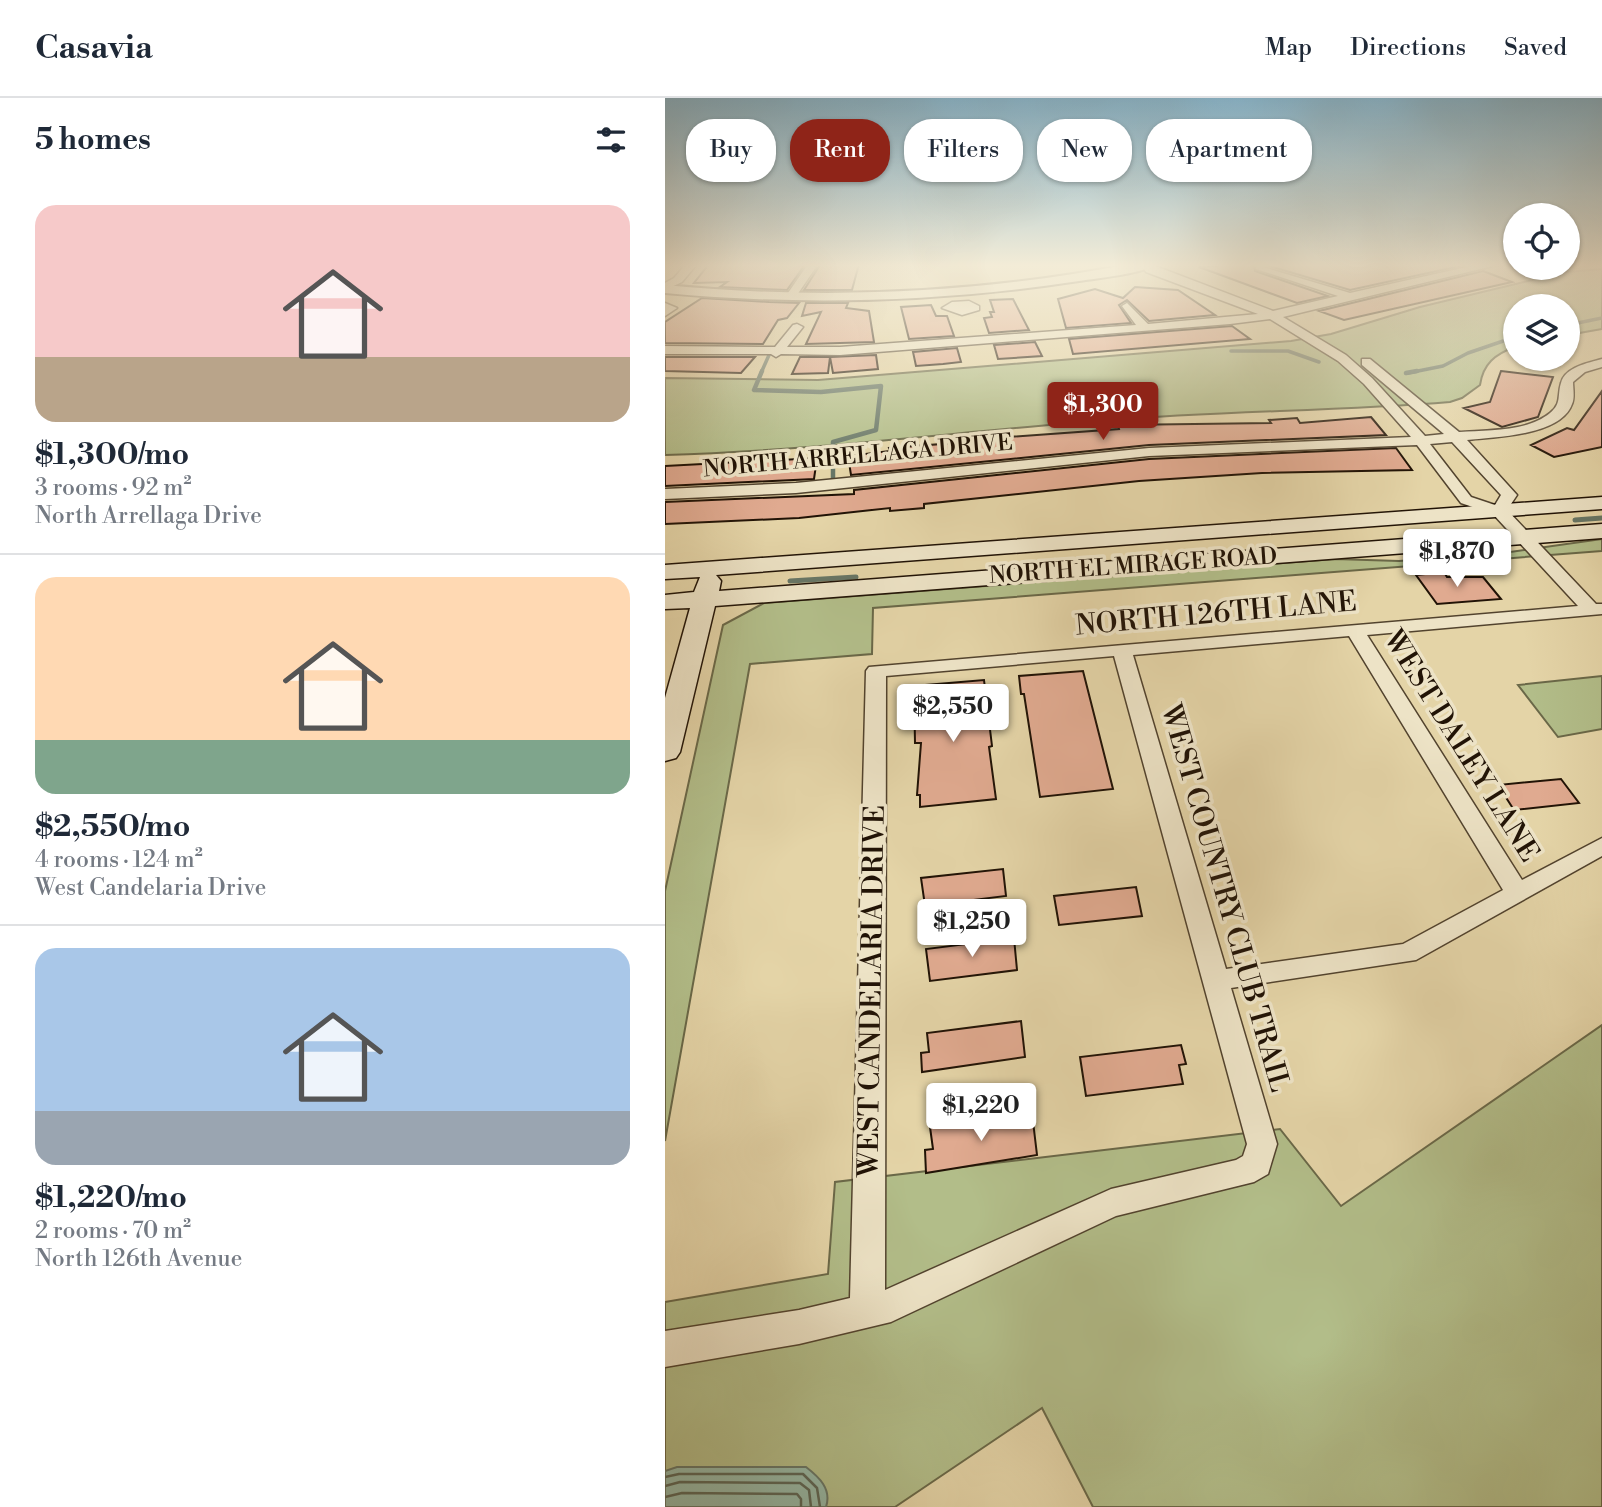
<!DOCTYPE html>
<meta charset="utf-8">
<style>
:root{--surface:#fff;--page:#f6f6f7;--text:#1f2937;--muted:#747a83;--line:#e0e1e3;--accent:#8f2418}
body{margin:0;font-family:"Libre Bodoni",serif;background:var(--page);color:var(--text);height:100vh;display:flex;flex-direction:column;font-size:26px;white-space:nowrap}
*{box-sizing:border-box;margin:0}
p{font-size:23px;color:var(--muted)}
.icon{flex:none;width:38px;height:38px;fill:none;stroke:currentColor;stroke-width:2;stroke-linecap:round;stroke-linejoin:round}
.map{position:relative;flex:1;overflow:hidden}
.panel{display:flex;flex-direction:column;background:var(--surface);width:665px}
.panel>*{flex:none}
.hud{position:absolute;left:21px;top:21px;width:665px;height:63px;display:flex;gap:14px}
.tools{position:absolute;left:838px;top:105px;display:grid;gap:14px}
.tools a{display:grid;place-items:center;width:77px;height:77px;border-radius:50%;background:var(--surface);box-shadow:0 2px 5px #0004;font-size:35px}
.price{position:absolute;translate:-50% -60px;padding:0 16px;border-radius:7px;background:#fff;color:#222;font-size:23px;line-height:46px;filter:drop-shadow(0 2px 4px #0008)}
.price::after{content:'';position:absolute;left:50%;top:42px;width:21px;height:16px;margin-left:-10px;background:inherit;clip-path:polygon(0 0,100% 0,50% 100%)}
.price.current{background:var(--accent);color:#fff}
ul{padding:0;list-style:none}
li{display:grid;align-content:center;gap:14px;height:371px;padding:0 35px}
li+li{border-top:2px solid var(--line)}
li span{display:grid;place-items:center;height:217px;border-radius:21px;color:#555}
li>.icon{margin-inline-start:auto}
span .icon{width:126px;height:126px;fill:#fffc;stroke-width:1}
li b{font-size:30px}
h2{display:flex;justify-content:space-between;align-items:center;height:84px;padding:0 35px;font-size:30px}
.chip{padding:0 24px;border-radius:28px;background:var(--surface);box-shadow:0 2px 5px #0004;font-size:24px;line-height:63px}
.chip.current{background:var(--accent);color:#fff}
header{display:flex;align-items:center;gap:42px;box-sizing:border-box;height:98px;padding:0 35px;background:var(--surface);border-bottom:2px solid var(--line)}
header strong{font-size:33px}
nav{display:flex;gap:38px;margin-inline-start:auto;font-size:24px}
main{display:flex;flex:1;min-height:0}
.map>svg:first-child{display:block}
.green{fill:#b2bd89;stroke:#6a6848;stroke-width:2}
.water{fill:#95b8a6;stroke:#677666;stroke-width:2}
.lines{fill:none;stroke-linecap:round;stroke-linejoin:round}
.shore{stroke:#5b6656;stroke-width:2.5}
.stream-far2{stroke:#677666;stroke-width:3.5}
.stream-far1{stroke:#677666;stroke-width:4.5}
.stream{stroke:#677666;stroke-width:5}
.building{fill:#e0aa90;stroke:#211306;stroke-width:2}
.minor-casing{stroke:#52432e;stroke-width:3}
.tertiary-casing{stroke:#52432e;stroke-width:4}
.secondary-casing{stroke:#211306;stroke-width:3}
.minor{fill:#ede3c6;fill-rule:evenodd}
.tertiary{fill:#ede3c6;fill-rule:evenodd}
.secondary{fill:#ede3c6;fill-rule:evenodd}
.labels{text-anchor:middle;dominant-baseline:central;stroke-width:7;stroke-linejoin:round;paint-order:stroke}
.far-street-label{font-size:23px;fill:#211306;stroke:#ede3c6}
.street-label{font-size:28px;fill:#211306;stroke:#ede3c6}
</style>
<header>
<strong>Casavia</strong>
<nav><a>Map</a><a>Directions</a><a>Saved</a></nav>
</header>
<main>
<section class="panel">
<h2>5 homes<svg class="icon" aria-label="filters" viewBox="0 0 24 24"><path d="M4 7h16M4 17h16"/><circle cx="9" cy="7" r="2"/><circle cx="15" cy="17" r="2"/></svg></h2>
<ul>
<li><span style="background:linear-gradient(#f6c9c9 70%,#b9a48a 0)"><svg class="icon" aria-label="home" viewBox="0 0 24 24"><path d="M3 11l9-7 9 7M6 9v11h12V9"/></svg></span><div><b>$1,300/mo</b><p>3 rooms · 92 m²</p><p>North Arrellaga Drive</p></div></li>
<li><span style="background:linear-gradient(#ffd9b3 75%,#7fa58c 0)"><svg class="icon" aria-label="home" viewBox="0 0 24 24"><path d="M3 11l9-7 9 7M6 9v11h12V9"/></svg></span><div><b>$2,550/mo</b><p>4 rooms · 124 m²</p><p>West Candelaria Drive</p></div></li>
<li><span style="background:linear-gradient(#a9c7e8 75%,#9aa5b1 0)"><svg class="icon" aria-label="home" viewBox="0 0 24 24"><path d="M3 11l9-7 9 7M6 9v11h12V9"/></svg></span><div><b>$1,220/mo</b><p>2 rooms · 70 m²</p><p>North 126th Avenue</p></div></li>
</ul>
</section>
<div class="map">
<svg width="937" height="1409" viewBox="0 0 937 1409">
<rect width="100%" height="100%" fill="#e4d4a7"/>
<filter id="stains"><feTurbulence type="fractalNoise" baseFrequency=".00286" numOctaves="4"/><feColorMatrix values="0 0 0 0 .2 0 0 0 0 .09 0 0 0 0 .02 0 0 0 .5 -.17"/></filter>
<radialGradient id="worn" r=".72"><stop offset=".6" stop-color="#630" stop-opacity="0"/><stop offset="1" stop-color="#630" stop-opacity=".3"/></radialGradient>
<path class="green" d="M 937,171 L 937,231 L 903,237 L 903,208 L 850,208 L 850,249 C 830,256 818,266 815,287 L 797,300 L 785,304 C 672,313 558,313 445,322 C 297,333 149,353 0,357 L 0,280 L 153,282 L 626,243 L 666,236 L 755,209 L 901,174 Z
M 937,441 L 937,453 L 208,510 L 207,556 L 85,566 L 0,1043 L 0,793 L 58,527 L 99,505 L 670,461 L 734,463 L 831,456 Z
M 937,578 L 937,631 L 893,639 L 853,587 Z
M 937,927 L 937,1409 L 428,1409 L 377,1310 L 230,1409 L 0,1409 L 0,1204 L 163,1176 L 170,1084 L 615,1031 L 676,1108 Z"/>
<path class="water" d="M 12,1369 L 141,1369 C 154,1379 167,1391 161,1409 L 0,1409 L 0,1373 Z"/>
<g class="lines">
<path class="shore" d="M 0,1379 L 14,1376 L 138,1376 L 152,1390 L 155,1409
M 0,1388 L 15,1384 L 135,1385 L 144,1392 L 146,1409
M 0,1399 L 17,1395 L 132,1396 L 136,1401 L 136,1409"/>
<path class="stream-far2" d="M 903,227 L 937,220
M 566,253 L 623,253 L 654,264
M 96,275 L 104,257
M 743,275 L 778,268 L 803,255 L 850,239"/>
<path class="stream-far1" d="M 97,273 L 89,292 L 156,294 L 216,288 L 211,332 L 168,344 L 168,382
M 741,275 L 752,273"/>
<path class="stream" d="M 910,422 L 937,420
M 125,483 L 191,479"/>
</g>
<path class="building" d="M 44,166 L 115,166 L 139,168 L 122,192 L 55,189 L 62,184 L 29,185 Z
M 194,166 L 187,192 L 139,192 L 155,167 Z
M 581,166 L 589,166 L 590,173 L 663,198 L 632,205 L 534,169 Z
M 598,166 L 799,166 L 800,167 L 685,192 Z
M 818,173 L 847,184 L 679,222 L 654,213 Z
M 470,189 L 513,192 L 550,217 L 484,223 L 462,202 L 454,207 L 466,225 L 401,230 L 393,201 L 430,191 L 458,200 Z
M 37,200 L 104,204 L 134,205 L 122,220 L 113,222 L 98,246 L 0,245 L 0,224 Z
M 348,201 L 364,232 L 324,235 L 319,220 L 327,219 L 325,214 L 329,214 L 325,202 Z
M 141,205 L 183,205 L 181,210 L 204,213 L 209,244 L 141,246 L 156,214 L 137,218 Z
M 266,207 L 271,218 L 282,218 L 289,238 L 244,241 L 236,209 Z
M 567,228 L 585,241 L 408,256 L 404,241 Z
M 370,244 L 377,258 L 333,261 L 329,247 Z
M 292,250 L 296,264 L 278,266 L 251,268 L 248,254 Z
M 211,257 L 213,271 L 168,275 L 165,259 Z
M 0,259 L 90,259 L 76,275 L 0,273 Z
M 135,259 L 165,259 L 163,275 L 127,276 Z
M 836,273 L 888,279 L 873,319 L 837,329 L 799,310 L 825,304 Z
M 937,293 L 937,349 L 889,359 L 866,347 L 902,330 L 909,332 Z
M 706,319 L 721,337 L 484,347 L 186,377 L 183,358 L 225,353 L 224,350 L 303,344 L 302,342 L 454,331 L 453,327 L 606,325 L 604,322 L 632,320 L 635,325 Z
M 731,350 L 747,372 L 597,375 L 474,383 L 259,406 L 259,410 L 225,413 L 225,410 L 134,420 L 0,426 L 0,404 L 189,396 L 189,392 L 484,361 Z
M 152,360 L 149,381 L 0,388 L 0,368 Z
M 779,474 L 782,479 L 818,479 L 836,501 L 772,506 L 751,477 Z
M 418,573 L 448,691 L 375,699 L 359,596 L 356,596 L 354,578 Z
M 319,582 L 327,648 L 324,649 L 331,701 L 255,709 L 255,697 L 252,697 L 256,645 L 250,645 L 249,588 Z
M 896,681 L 914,705 L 849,712 L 833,687 Z
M 338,771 L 341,798 L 260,808 L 256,780 Z
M 471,789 L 477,818 L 394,827 L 389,798 Z
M 349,840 L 352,872 L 265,883 L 261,851 Z
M 356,923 L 360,959 L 257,974 L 256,955 L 264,954 L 262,935 Z
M 516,947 L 521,966 L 514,967 L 518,986 L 421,998 L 415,959 Z
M 367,1015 L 372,1057 L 261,1075 L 260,1052 L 268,1051 L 265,1029 Z"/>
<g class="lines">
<defs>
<path id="minor" d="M 21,166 L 32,166 L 17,184 L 0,192 L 0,185 L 9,180 Z
M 143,166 L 153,166 L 130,200 L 122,200 L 121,198 Z
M 476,166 L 485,166 L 608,213 L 673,198 L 591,171 L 591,167 L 685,195 L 815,166 L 836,166 L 618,219 L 681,257 L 707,280 L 760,338 L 779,336 L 697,267 L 697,261 L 705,261 L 794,334 C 822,332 862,334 885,315 C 897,305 892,298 896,285 C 900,269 923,265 937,261 L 937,269 L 920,274 L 908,284 C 908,290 910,300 907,306 C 896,338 829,339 802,342 L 852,397 L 842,412 L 931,506 L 937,506 L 937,516 L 702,537 L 857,782 L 937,740 L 937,758 L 751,862 L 566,890 L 612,1046 L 603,1076 L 589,1084 L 451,1118 L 226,1224 L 134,1246 L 0,1269 L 0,1233 L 134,1212 L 185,1200 L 201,573 L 204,569 L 913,508 L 828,416 L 796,405 L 752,347 L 484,358 L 131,395 L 0,401 L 0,391 L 131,385 L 484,350 L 746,339 L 699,286 L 673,263 L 605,221 L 565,226 L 175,257 L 116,256 L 111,259 L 106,256 L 0,256 L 0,248 L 110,249 L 128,227 L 132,226 L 138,229 L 122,249 L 175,249 L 471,227 L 457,208 L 462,205 L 483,226 L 593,216 L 481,174 ZM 787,344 L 836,397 L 830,407 L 806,399 L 765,346 ZM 684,538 L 838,792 L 738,846 L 561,871 L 468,557 ZM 449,558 L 582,1046 L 578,1058 L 571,1062 L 446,1091 L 220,1192 L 221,578 Z
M 304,203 L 314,208 L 314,212 L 297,217 L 277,210 L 287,204 Z
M 0,205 L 12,210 L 0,218 Z"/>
<path id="tertiary" d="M 465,166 L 491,166 C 477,176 433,180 414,183 C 276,204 139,208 0,195 L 0,187 C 156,202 311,196 465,166 Z"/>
<path id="secondary" d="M 937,399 L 937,411 L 51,477 L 56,483 L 54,493 L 937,426 L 937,440 L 50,508 L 15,654 L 11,660 L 0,663 L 0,600 L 25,510 L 0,511 L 0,497 L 29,494 L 35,479 L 0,481 L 0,467 Z"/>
</defs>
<use href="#minor" class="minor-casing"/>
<use href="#tertiary" class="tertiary-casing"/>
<use href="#secondary" class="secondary-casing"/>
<use href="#minor" class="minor"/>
<use href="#tertiary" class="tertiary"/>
<use href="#secondary" class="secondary"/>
</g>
<linearGradient id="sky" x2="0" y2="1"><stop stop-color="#87b6ce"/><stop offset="0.46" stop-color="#f3ecd7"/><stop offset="1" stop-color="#f3ecd7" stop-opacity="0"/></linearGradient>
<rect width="937" height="364" fill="url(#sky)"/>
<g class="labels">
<g class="far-street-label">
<text transform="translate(193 358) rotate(-5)">NORTH ARRELLAGA DRIVE</text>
<text transform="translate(468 468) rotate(-4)">NORTH EL MIRAGE ROAD</text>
</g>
<g class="street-label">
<text transform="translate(551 516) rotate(-5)">NORTH 126TH LANE</text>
<text transform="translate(796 648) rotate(58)">WEST DALEY LANE</text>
<text transform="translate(560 800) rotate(74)">WEST COUNTRY CLUB TRAIL</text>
<text transform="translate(207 893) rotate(-89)">WEST CANDELARIA DRIVE</text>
</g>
</g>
<rect width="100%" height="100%" filter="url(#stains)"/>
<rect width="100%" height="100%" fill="url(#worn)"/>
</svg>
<div class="tools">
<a><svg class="icon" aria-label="locate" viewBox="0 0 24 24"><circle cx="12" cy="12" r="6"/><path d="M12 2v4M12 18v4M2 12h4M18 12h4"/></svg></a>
<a><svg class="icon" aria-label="layers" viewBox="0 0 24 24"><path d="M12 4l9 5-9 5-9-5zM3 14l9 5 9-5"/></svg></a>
</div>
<b class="price current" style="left:438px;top:344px">$1,300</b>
<b class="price" style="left:792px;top:491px">$1,870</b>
<b class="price" style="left:288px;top:646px">$2,550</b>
<b class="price" style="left:307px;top:861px">$1,250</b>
<b class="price" style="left:316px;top:1045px">$1,220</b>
<div class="hud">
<a class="chip">Buy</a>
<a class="chip current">Rent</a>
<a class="chip">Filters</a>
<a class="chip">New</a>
<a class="chip">Apartment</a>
</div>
</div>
</main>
